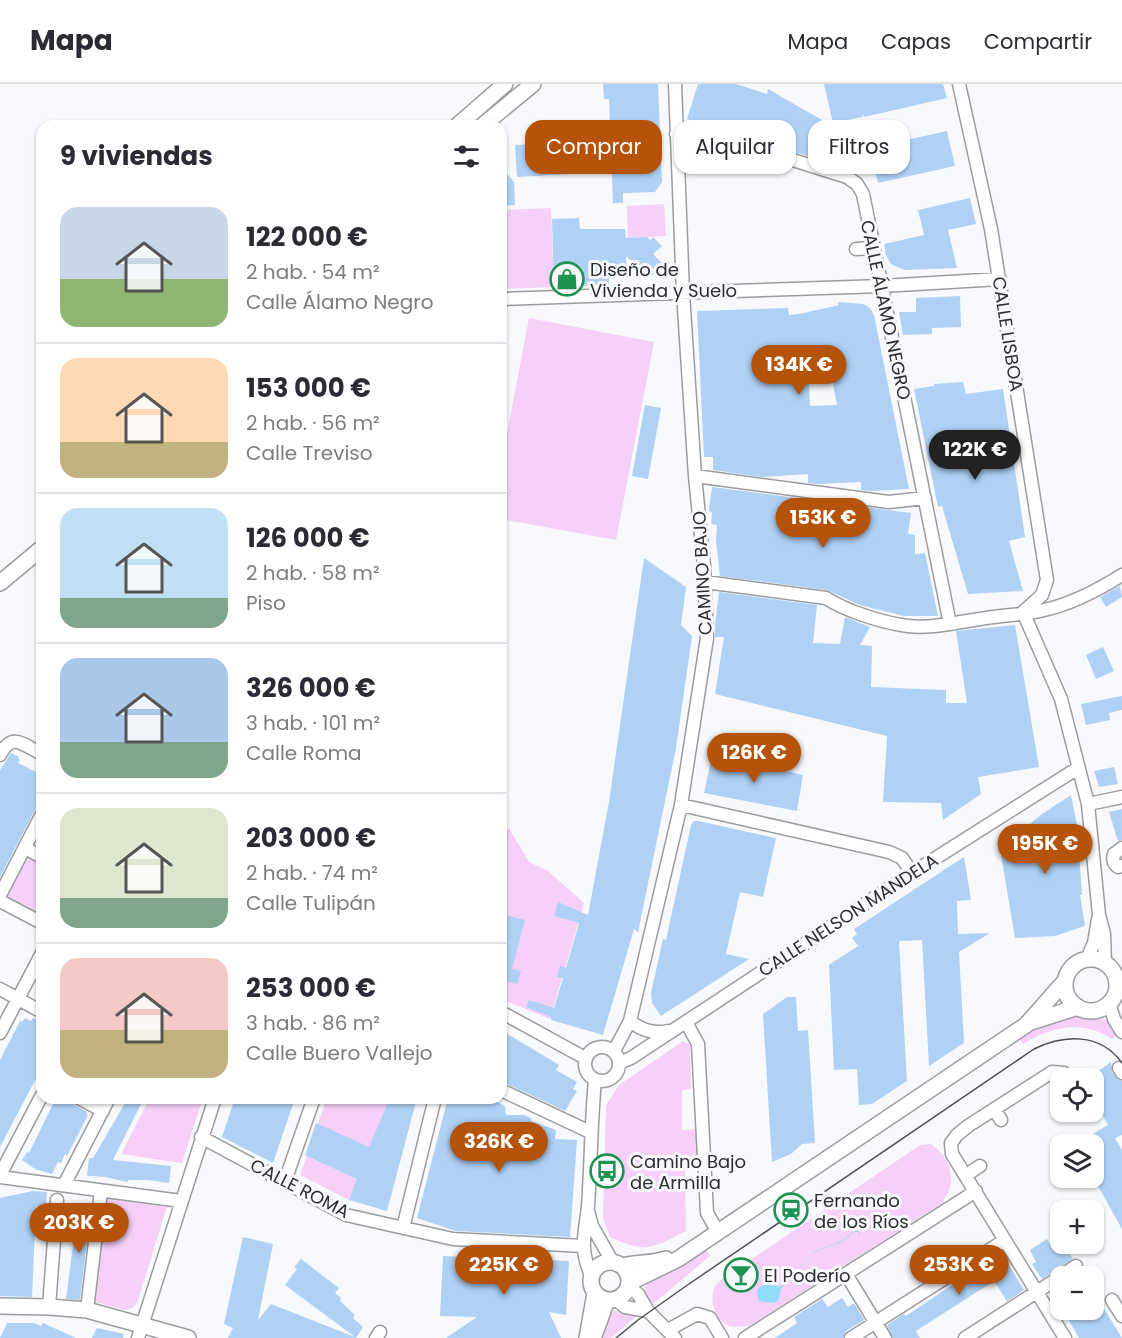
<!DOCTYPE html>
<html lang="es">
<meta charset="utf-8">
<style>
:root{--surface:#fff;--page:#f2f2f3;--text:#2b2b33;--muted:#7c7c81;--line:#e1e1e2;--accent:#b45309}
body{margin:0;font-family:Poppins,sans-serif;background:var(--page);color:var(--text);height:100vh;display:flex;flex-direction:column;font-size:22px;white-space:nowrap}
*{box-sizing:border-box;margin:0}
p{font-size:20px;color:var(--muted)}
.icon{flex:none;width:33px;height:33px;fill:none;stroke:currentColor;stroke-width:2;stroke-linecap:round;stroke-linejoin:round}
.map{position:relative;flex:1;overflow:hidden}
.drawer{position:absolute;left:36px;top:36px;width:471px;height:984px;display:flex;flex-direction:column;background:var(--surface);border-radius:18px;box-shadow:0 2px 4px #0004}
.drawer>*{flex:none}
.banner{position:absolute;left:525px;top:36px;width:507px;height:54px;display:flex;gap:12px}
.controls{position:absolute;left:1050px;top:984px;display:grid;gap:12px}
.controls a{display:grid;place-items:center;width:54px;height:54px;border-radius:12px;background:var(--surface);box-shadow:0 2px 4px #0004;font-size:30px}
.price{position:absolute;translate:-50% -51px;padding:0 14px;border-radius:21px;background:var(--accent);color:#fff;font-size:20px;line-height:39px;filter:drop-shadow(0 2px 3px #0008)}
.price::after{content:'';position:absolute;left:50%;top:36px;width:18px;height:14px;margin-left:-9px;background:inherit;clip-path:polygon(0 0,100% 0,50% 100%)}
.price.current{background:#222;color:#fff}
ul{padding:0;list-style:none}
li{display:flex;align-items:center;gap:18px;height:150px;padding:0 24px}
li+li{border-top:2px solid var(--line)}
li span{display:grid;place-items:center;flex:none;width:168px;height:120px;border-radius:18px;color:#555}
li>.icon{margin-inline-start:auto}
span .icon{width:72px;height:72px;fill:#fffc;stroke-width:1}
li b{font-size:26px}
h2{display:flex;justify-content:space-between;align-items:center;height:72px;padding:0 24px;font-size:26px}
.chip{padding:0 21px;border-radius:18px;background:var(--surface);box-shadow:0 2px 4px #0004;font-size:21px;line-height:54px}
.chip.current{background:var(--accent);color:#fff}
header{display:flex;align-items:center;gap:36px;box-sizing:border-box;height:84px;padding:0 30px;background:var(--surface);border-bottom:2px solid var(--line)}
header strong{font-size:28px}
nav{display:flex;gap:33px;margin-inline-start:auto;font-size:21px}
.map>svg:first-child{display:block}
.green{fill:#f6d0f9}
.water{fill:#92dbf9}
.building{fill:#afd1f5;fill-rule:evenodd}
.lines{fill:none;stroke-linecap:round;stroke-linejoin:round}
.minor-casing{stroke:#9b9c9f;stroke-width:15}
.major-casing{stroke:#9b9c9f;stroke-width:18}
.minor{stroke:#fff;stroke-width:12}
.major{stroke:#fff;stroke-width:15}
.tram{stroke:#4f5052;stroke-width:1.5}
.labels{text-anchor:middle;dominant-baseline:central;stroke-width:6;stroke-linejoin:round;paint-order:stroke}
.poi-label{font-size:18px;fill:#2c2d2e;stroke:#f8f9fc;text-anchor:start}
.street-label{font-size:18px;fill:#2c2d2e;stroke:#f8f9fc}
</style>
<header>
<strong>Mapa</strong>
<nav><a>Mapa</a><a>Capas</a><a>Compartir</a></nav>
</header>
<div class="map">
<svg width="1122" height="1254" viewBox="0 0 1122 1254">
<rect width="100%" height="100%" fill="#f8f9fc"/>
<path class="green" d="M 664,120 L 666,152 L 628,154 L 627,122 Z
M 551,124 L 554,203 L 501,205 L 501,126 Z
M 529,234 L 654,258 L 616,456 L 501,435 L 501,381 Z
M 501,742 L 510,746 L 529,778 L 548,787 L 584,819 L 550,935 L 501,915 Z
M 29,771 L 42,778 L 42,834 L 6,815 Z
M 1072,932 L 1109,936 L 1118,949 L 1112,955 C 1083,935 1050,943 1023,960 L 1019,954 L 1041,940 Z
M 683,957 L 690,961 L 691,1005 L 682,1006 L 682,1046 L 696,1045 L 699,1084 L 685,1084 L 686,1147 C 653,1164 646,1170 610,1153 L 603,1134 L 606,1021 L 619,1001 Z
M 150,1014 L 189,1014 L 201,1020 L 182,1079 L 121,1070 Z
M 327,1014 L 391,1014 L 351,1117 L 300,1091 Z
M 931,1060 C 953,1076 958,1099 941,1120 L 749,1242 C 741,1243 731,1244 725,1240 C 712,1231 708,1209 718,1198 L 920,1061 Z
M 105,1114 L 167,1123 L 137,1219 L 133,1224 L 124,1226 L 92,1217 Z
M 706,1166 L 710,1172 L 652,1221 C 646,1213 642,1207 647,1197 Z
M 616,1227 L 639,1230 L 611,1254 L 599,1254 L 610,1230 Z"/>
<path class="water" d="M 857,1146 L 860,1149 L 858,1152 L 859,1148 L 854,1148 L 840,1159 L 821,1165 L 812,1170 L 781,1205 L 779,1215 L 775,1219 L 759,1217 L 757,1207 L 760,1203 L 768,1199 L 780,1203 C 793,1194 800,1182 811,1171 C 820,1162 831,1163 841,1157 C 847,1154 850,1149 857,1146 Z"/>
<path class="building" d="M 603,0 L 658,0 L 662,98 L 655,108 L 623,109 L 623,119 L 613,119 L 609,15 L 604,15 Z
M 698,0 L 736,0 L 767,10 L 768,5 L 829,40 L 852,63 L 846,84 L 687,35 Z
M 824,0 L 943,0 L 947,14 L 864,33 L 863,29 L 862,33 L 833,39 Z
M 586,46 L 587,89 L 517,93 L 515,61 L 567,58 L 566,47 Z
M 947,47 L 955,82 L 878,99 L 870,64 Z
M 501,83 L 514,98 L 515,121 L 501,122 Z
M 970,114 L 976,140 L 948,146 L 957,184 L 904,186 L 891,180 L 886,171 L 884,160 L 924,151 L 918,126 Z
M 579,134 L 580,145 L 625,145 L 626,154 L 647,153 L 650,156 L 653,153 L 662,162 L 653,170 L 663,180 L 649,194 L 626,172 L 627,186 L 609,187 L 609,201 L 554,203 L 552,135 Z
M 960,212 L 961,243 L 932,244 L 932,250 L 903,251 L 899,228 L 916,228 L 916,214 Z
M 838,218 L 863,220 L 870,224 L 874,231 L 909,405 L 872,407 L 861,406 L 861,398 L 818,400 L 808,399 L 808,390 L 762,393 L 713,386 L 713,373 L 704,373 L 697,227 L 788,224 L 789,231 L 799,230 L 839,221 ZM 827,270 L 837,321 L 810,322 L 808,274 Z
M 963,298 L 966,310 L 1003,305 L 1025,453 L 1009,457 L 1023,507 L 968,510 L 942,422 L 938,423 L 914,305 L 934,302 L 934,300 Z
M 645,321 L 661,324 L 648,395 L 632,392 Z
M 712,403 L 911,429 L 908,450 L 915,451 L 915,470 L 925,469 L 938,532 L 904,532 L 860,521 L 827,506 L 720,492 L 716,456 L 717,441 L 711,440 L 712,428 L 709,427 Z
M 644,474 L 686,503 L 681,541 L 692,552 L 676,664 L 638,848 L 634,845 L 603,951 L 551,936 L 551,933 L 526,923 L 529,916 L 554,924 L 563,894 L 557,893 L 560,882 L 566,884 L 579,839 L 554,832 L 558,818 L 588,831 L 609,718 Z
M 1120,502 L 1122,513 L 1106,523 L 1100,513 Z
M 719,508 L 817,521 L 813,559 L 840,560 L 845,533 L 870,543 L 860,561 L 872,562 L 871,603 L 946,606 L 946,619 L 967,619 L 956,547 L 1015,541 L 1039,683 L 978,693 L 981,710 L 943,736 L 941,719 L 883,718 L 887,652 L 715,610 L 724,553 L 715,553 L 715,540 Z
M 1103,563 L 1114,587 L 1096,595 L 1086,571 Z
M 1122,612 L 1122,626 L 1109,629 L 1110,636 L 1086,641 L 1081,620 Z
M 11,669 L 19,673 L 18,674 L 20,676 L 18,679 L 42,691 L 42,702 L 36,713 L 40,716 L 0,793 L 0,686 Z
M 733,675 L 803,691 L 797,727 L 704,709 L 711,676 L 732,680 Z
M 1114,683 L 1118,700 L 1099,703 L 1094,687 Z
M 1071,711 L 1077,741 L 1082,811 L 1080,811 L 1085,842 L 1055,852 L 1015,854 L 999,759 L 1019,749 L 1042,730 Z
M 1122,725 L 1122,756 L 1118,757 L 1109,728 Z
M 694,737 L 698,737 L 776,754 L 763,813 L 740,808 L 726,870 L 749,875 L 661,932 L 652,919 L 651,909 L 663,855 L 666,856 L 691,741 Z
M 964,773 L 971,816 L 957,817 L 958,850 L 990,849 L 959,868 L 964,959 L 929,982 L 922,856 L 899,857 L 907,997 L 872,1020 L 859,1021 L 857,985 L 834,986 L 829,881 L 858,862 L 852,854 L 857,850 L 854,845 Z
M 501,830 L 525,836 L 512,885 L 521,887 L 517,900 L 501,896 Z
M 787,913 L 796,913 L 798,947 L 808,946 L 815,1059 L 802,1060 L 791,1070 L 772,1078 L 763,930 Z
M 25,934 L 31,937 L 33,934 L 42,938 L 42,983 L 0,1063 L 0,976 L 20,937 L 22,938 Z
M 501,946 L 559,981 L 556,986 L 577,998 L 573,1005 L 577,1007 L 565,1027 L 501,997 Z
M 1111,978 L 1112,988 L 1118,996 L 1122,997 L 1122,1051 L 1115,1054 L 1122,1066 L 1122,1145 L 1094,1095 L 1094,1060 L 1075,1060 L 1108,1041 L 1094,1016 L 1094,990 Z
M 56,1014 L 71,1014 L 72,1019 L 87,1028 L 86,1030 L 88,1031 L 67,1072 L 65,1070 L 61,1079 L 58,1078 L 52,1090 L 35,1085 L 22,1076 L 27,1068 L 29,1069 Z
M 128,1014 L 144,1014 L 113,1076 L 171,1082 L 169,1099 L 148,1096 L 129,1096 L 127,1098 L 105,1093 L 87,1092 L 89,1074 L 93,1074 Z
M 235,1014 L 295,1014 L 273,1079 L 222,1053 Z
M 390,1014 L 417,1014 L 387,1127 L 349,1116 L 357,1095 L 305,1071 L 316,1039 L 369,1063 Z
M 448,1014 L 490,1014 L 505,1022 L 506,1031 L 524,1031 L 531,1034 L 531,1037 L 556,1046 L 555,1055 L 577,1056 L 570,1153 L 456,1147 L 417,1134 Z
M 33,1107 L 47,1108 L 46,1122 L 36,1122 L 32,1213 L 0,1212 L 0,1114 Z
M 78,1123 L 91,1124 L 80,1216 L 66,1215 Z
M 243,1153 L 273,1160 L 258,1236 L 271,1220 L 355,1253 L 285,1201 L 297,1185 L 294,1183 L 301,1175 L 339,1204 L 335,1209 L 341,1214 L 340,1217 L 355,1231 L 353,1234 L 363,1243 L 356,1254 L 228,1254 L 233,1244 L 224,1240 Z
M 1047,1155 L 1054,1166 L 1063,1160 L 1073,1175 L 1042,1195 L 1032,1180 L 1036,1178 L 1030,1166 Z
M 1001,1168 L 1024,1206 L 1007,1217 L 994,1197 L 916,1247 L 920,1254 L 893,1254 L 887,1241 L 904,1230 L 906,1232 Z
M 443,1172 L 569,1177 L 566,1231 L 549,1228 L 561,1254 L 446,1254 L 477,1233 L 440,1232 Z
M 751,1177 L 759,1189 L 734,1205 L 727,1194 Z
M 842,1214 L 848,1223 L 854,1219 L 864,1236 L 846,1247 L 843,1254 L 775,1254 L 797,1239 L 794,1233 L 822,1215 L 828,1223 Z
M 1103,1223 L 1122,1254 L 1079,1254 L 1063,1226 L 1080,1226 L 1086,1235 Z
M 7,1239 L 34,1239 L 41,1242 L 43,1239 L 76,1254 L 0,1254 Z
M 97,1244 L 124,1250 L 123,1254 L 92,1254 Z"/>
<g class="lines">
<defs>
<path id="minor" d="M 959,0 L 991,145 L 1047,496 L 1042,511 L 1023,528
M 676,50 L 710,50 L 847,93 L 857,100 L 863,110 L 950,540
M 856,165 L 874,164
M 501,215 L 882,202 L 1000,195
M 695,392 L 889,418 L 925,414
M 705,498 L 826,514 C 846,527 883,539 908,542 C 931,545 957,538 980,535 C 1000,531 1025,531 1044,526 C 1072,520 1098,506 1122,491
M 1023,528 L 1061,615 L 1088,720 L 1099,831 L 1104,850 L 1105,879
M 0,671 C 12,647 23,661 42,670
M 1088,720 L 1122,713
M 681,721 L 889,768 L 902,774 L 912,789
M 25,764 L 42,773
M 1122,764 L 1114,770 C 1112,776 1113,779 1118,783 L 1122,782
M 0,811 L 42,730
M 0,817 L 42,839
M 1087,875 L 1094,859 L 1098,835
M 0,905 L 42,928
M 1109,919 L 1114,935 L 1122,948
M 501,928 L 585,974
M 630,937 C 643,947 654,950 669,947
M 686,938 L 698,960 L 707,1129 L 718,1148
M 0,949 L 42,869
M585 980a17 17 0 1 1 34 0a17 17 0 1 1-34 0Z
M 614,967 L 630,937 L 681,721 L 707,554 L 704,481 L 695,392 L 683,209 L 675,0
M 619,979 L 631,974 L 912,789 L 1078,684
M 1119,984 L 1122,989
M 501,1006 L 590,1048
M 79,1014 L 103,1027
M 994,1025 L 1001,1036
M 201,1053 L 346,1131 L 453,1155 L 583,1162
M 0,1091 L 42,1011
M 966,1091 L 980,1082
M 0,1093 L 181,1117
M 285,1097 L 314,1014
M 64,1101 L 109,1014
M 588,1127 L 592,1142 L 612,1177
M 403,1144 L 435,1014
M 846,1190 L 885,1254
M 591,1191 C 579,1164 585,1150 588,1122 C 591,1081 591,1038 595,996
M 1061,1192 L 1076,1182
M 628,1202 L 638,1210 L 648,1227 L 675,1254
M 615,1215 L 625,1223 L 648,1227
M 1112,1216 L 1122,1232
M 49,1223 L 57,1116
M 87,1226 L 101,1107
M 668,1246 L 697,1230 L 710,1234 L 722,1254
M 138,1254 L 215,1014
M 376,1254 L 380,1248
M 745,1254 L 976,1107
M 851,1254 L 1005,1156
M 965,1254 L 1060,1193
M 1065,1254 L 952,1070 L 951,1059 L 957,1051 L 968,1042 L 1052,988 L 1064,989 L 1067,994"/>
<path id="major" d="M 457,42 L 505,0
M 482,42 L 533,0
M 0,499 L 42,464
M1065 901a26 26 0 1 1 52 0a26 26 0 1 1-52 0Z
M 1031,938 L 1078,923
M591 1197a19 19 0 1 1 38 0a19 19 0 1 1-38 0Z
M 623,1182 C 637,1178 652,1180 666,1175
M 629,1199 L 678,1175 L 1026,941 L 1065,897
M 0,1222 L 49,1223 L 87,1226 L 188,1254
M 594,1252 L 607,1216
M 587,1254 L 595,1209"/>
</defs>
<use href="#minor" class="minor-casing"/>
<use href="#major" class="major-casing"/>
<use href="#minor" class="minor"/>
<use href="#major" class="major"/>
<path class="tram" d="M 616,1254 L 638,1236 L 686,1202 L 1034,965 C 1063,951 1100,948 1122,979"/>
</g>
<defs>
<symbol id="shop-ring" viewBox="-11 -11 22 22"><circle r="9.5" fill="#f8f9fc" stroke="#1c934f" stroke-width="1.5"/><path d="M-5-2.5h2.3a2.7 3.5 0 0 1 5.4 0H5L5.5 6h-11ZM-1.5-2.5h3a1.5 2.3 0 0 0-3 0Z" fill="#1c934f"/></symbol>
<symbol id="bus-ring" viewBox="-11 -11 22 22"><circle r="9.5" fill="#f8f9fc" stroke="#1c934f" stroke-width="1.5"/><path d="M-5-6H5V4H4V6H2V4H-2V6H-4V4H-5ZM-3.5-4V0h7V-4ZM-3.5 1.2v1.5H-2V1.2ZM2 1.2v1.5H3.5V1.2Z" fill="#1c934f"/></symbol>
<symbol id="station-ring" viewBox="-11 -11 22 22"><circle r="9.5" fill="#f8f9fc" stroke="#1c934f" stroke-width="1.5"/><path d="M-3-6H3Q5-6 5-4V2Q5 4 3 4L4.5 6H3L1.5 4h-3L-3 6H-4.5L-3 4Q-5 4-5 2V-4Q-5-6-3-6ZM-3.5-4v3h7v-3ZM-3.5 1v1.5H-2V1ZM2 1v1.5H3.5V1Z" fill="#1c934f"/></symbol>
<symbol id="bar-ring" viewBox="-11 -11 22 22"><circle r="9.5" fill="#f8f9fc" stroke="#1c934f" stroke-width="1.5"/><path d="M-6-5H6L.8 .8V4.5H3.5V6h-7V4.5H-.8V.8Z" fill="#1c934f"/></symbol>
</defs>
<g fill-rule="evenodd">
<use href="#shop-ring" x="548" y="176" width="38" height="38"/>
<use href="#bus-ring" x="588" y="1068" width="38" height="38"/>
<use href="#station-ring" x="772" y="1107" width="38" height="38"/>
<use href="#bar-ring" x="722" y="1172" width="38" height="38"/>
</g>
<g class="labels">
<g class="poi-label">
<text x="590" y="185">Diseño de<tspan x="590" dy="21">Vivienda y Suelo</tspan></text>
<text x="630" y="1077">Camino Bajo<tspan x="630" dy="21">de Armilla</tspan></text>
<text x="814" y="1116">Fernando<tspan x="814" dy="21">de los Ríos</tspan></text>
<text x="764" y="1191">El Poderío</text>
</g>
<g class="street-label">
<text transform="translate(886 226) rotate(78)">CALLE ÁLAMO NEGRO</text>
<text transform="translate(1008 250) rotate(81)">CALLE LISBOA</text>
<text transform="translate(702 489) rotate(-93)">CAMINO BAJO</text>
<text transform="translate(848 831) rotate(-33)">CALLE NELSON MANDELA</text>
<text transform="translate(300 1104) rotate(27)">CALLE ROMA</text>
</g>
</g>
</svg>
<div class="controls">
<a><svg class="icon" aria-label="locate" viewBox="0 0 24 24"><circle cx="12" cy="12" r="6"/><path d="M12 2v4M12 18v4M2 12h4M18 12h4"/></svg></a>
<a><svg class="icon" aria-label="layers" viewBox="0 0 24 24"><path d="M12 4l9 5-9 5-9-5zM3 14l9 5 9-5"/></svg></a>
<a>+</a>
<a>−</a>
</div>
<b class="price" style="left:799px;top:312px">134K €</b>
<b class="price current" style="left:975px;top:397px">122K €</b>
<b class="price" style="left:823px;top:465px">153K €</b>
<b class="price" style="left:754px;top:700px">126K €</b>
<b class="price" style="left:1045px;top:791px">195K €</b>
<b class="price" style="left:499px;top:1089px">326K €</b>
<b class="price" style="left:79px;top:1170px">203K €</b>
<b class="price" style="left:504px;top:1212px">225K €</b>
<b class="price" style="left:959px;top:1212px">253K €</b>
<div class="banner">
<a class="chip current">Comprar</a>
<a class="chip">Alquilar</a>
<a class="chip">Filtros</a>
</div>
<section class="drawer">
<h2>9 viviendas<svg class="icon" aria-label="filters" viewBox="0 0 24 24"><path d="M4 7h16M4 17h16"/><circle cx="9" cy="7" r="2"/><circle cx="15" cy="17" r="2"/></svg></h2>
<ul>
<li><span style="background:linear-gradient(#c9d6e8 60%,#8fb573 0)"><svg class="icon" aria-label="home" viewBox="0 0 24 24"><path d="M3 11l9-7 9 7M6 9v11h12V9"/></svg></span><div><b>122 000 €</b><p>2 hab. · 54 m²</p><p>Calle Álamo Negro</p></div></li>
<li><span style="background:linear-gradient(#ffd9b3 70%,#c2b280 0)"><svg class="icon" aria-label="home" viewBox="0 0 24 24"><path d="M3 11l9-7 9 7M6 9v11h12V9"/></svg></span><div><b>153 000 €</b><p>2 hab. · 56 m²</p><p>Calle Treviso</p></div></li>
<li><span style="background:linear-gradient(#bfe0f5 75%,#7fa58c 0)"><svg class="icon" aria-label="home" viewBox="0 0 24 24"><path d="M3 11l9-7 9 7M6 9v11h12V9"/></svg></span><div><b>126 000 €</b><p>2 hab. · 58 m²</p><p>Piso</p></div></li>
<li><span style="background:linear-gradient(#a9c7e8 70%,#7fa58c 0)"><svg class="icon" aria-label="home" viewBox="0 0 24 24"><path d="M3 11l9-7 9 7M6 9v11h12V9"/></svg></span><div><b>326 000 €</b><p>3 hab. · 101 m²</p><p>Calle Roma</p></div></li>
<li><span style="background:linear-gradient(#dfe7d0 75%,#7fa58c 0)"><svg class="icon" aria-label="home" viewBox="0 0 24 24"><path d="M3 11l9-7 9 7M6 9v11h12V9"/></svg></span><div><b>203 000 €</b><p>2 hab. · 74 m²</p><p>Calle Tulipán</p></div></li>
<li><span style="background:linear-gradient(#f6c9c9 60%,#c2b280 0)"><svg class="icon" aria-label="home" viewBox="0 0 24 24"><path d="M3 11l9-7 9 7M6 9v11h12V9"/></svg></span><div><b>253 000 €</b><p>3 hab. · 86 m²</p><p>Calle Buero Vallejo</p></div></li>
</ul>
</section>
</div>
